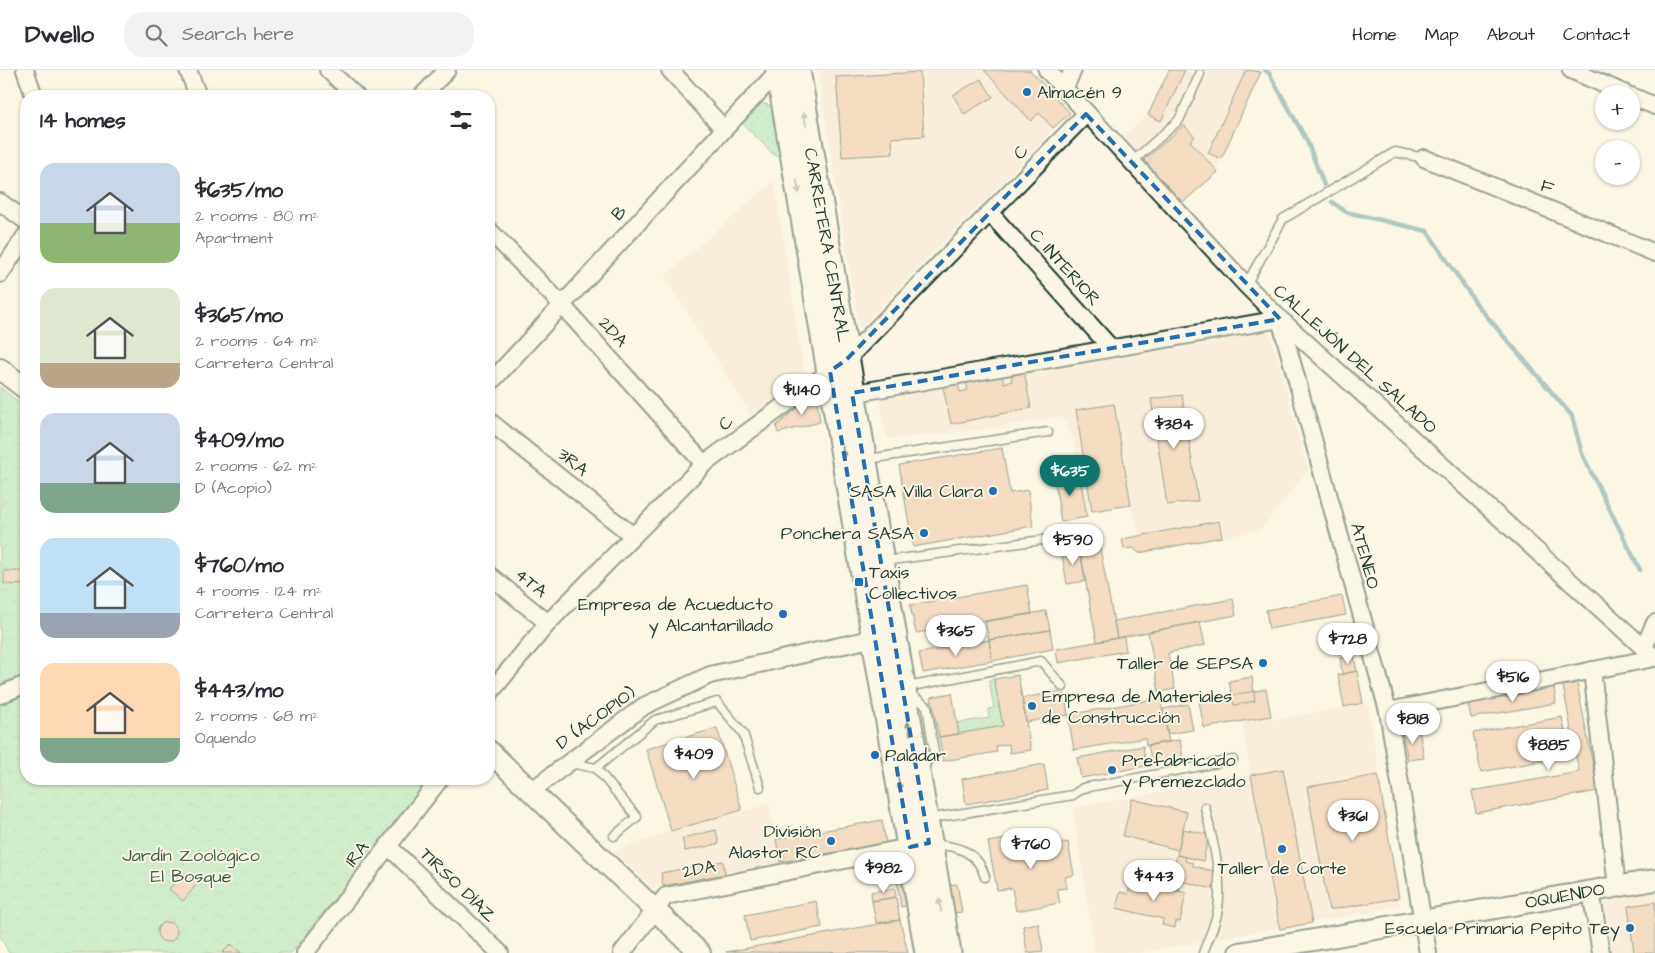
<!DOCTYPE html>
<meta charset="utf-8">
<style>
:root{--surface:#fff;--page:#f2f2f3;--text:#2b2b33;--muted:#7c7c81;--line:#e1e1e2;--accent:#0f766e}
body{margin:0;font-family:"Architects Daughter",sans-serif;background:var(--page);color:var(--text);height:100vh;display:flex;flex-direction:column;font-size:19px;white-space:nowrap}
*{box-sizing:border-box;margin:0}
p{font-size:16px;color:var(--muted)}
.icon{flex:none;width:28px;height:28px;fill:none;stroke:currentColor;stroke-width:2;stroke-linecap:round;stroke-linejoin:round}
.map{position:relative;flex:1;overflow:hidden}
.sheet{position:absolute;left:20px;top:20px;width:475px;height:695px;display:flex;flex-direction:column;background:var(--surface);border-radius:20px;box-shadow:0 1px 4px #0004}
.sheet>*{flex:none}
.controls{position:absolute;left:1595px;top:15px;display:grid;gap:10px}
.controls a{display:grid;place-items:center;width:45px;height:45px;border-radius:50%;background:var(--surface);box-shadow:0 1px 4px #0004;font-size:25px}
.price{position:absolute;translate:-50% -42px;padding:0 11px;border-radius:18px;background:#fff;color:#222;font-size:16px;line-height:32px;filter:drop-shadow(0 1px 2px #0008)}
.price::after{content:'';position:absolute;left:50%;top:30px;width:15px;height:11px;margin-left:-8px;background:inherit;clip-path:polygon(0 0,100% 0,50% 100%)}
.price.current{background:var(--accent);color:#fff}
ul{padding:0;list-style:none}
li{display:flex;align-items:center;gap:15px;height:125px;padding:0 20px}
li span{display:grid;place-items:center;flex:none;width:140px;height:100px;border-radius:15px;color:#555}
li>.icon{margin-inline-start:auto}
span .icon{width:60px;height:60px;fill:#fffc;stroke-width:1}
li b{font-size:21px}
h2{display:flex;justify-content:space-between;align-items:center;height:60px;padding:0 20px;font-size:21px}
header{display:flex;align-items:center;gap:30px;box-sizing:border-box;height:70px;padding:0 25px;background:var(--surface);border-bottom:1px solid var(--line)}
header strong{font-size:24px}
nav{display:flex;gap:28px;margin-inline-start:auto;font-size:18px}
.search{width:350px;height:45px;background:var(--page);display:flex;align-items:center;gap:12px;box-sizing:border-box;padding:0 18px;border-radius:20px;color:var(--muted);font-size:19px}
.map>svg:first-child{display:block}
.built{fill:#f6e4ce}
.green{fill:url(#green-dots);stroke:#5e8f70}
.forest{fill:url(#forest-crowns);stroke:#5e8f70}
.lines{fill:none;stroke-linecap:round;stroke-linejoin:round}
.stream{stroke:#559096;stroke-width:4.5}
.building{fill:#e8bd98;stroke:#1f3d34}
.service-casing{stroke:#1f3d34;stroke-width:11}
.minor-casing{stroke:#1f3d34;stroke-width:20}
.tertiary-casing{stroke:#1f3d34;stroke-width:24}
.primary-casing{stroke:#1f3d34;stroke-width:29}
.service{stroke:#fcf5e5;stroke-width:8}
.minor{stroke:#fcf5e5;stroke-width:16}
.tertiary{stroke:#fcf5e5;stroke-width:20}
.primary{stroke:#fcf5e5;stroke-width:25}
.oneway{fill:#8e998c}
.marked{fill:none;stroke:#1f6fb2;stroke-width:4;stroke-dasharray:10 6;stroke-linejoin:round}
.poi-dot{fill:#1f6fb2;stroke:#fcf5e5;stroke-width:2}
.labels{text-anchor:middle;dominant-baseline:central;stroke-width:4;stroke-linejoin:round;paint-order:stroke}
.poi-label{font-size:18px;fill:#1f3d34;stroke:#fcf5e5;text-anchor:end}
.street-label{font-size:18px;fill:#1f3d34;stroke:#fcf5e5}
.park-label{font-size:18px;fill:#385e4c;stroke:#fcf5e5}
</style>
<header>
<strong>Dwello</strong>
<div class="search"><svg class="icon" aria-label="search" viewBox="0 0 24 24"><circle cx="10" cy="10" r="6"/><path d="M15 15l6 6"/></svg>Search here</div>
<nav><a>Home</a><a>Map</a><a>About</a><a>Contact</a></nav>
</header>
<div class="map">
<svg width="1655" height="883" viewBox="0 0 1655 883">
<defs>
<pattern id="green-dots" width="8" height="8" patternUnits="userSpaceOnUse" patternTransform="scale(1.25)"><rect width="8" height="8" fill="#9de1ac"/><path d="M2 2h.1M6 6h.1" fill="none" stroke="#87c295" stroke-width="1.8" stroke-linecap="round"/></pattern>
<pattern id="forest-crowns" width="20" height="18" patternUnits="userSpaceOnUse" patternTransform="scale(1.25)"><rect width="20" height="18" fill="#9de1ac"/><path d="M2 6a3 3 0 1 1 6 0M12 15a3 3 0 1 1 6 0" fill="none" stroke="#87c295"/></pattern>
</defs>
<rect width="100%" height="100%" fill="#fcf5e5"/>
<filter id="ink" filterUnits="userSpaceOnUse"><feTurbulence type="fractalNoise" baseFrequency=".02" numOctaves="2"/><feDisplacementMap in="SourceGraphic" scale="10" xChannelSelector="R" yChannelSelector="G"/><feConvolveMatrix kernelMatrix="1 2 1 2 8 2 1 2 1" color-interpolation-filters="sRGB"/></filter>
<g filter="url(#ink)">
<path class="built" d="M 818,0 L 1030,0 L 1070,43 L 859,259 Z
M 1169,0 L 1257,0 L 1261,2 L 1221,89 L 1218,102 L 1182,133 L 1124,67 L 1148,45 Z
M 774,111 L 805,310 L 752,346 L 665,206 Z
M 1270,262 L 1308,400 L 1261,460 L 1222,467 L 1218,451 L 1140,465 L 1131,435 L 1086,442 L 1073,366 L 1061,346 L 981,360 L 887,369 L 879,325 L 1049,293 Z
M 1368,633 L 1400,836 L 1138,883 L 1095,883 L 1073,738 L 1251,705 L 1242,651 L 1271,646 L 1272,650 Z
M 769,734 L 780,792 L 652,818 L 614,781 L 671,761 Z
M 1655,822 L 1655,883 L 1610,883 L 1601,832 Z"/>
<path class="green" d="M 762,33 L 771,36 L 779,85 L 774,85 L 743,54 Z
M 994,609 L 1003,656 L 959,664 L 957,653 L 989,648 L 988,639 L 994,638 L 989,610 Z"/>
<path class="forest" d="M 0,317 L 26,338 L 26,709 L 429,709 L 291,883 L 9,883 L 0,866 Z"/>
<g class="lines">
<path class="stream" d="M 1265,0 L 1269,3 L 1307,71 L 1324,115
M 1332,132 L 1346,142 L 1427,161 L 1478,236 L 1572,346 L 1582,384 L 1640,500"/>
</g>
<path class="building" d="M 984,0 L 1030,0 L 1070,43 L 1053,58 L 1039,43 L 1031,51 Z
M 1169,0 L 1185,0 L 1161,51 L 1148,45 Z
M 1246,0 L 1261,2 L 1221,89 L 1208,83 Z
M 920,2 L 924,66 L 892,68 L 893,84 L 842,87 L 836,7 Z
M 981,9 L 993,27 L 964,44 L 953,25 Z
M 1184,55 L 1195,67 L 1190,71 L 1218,102 L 1182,133 L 1144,90 Z
M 1024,301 L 1031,338 L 951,354 L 943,317 L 958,314 L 960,322 L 968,320 L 966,312 L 1002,305 L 1004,313 L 1012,311 L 1011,303 Z
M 816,322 L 820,352 L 778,363 L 776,356 Z
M 1182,325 L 1198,431 L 1167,435 L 1151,329 Z
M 1114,334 L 1131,435 L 1092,441 L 1076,340 Z
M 1002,378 L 1010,423 L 1028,420 L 1033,456 L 913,477 L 899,395 Z
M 1079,402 L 1087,447 L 1061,452 L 1054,405 Z
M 1219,451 L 1222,467 L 1139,483 L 1133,478 L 1124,479 L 1122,469 Z
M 1099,473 L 1117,568 L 1097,572 L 1079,477 Z
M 1079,477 L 1086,511 L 1067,514 L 1061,480 Z
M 4,501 L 26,501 L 26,515 L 4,514 Z
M 1027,515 L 1032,544 L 916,563 L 910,535 Z
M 1342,526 L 1346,545 L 1269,559 L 1266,540 Z
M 1233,529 L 1236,545 L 1117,568 L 1114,551 Z
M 1046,541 L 1050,560 L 989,570 L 985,551 Z
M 1200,552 L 1205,575 L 1168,583 L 1175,619 L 1159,622 L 1148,562 Z
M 1050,560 L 1053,579 L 992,591 L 989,570 Z
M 1124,567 L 1126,581 L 1058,593 L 1056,579 Z
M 989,570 L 992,591 L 923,603 L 919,583 Z
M 1354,586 L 1357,601 L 1342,604 L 1340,588 Z
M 1357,601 L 1363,633 L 1344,637 L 1338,605 Z
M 1018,605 L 1031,680 L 1010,683 L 1009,674 L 996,676 L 997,682 L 943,691 L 939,667 L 1003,656 L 994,609 Z
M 1252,607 L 1255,631 L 1234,635 L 1229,611 Z
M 1577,613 L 1598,721 L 1476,743 L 1472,721 L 1579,702 L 1563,616 Z
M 1554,617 L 1556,633 L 1471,648 L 1468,633 Z
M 1266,619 L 1271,646 L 1204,658 L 1199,631 Z
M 1064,621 L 1068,645 L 1026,652 L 1022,628 Z
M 952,623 L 959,664 L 939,667 L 931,627 Z
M 1160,628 L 1169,672 L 1146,676 L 1145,668 L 1074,680 L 1068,645 Z
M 1188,634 L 1193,660 L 1168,664 L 1163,639 Z
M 1562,647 L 1570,686 L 1481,702 L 1473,663 Z
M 717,658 L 742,740 L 671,761 L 646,679 Z
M 1419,659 L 1424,688 L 1408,690 L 1402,662 Z
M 1180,670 L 1183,688 L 1152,693 L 1148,675 Z
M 1143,676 L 1146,696 L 1081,708 L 1077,688 Z
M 1044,694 L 1048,720 L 966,734 L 962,709 Z
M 1283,699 L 1312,853 L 1280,859 L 1251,705 Z
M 1378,705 L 1399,828 L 1329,840 L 1307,717 Z
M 1132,729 L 1187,742 L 1178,780 L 1123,766 Z
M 882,750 L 886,773 L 780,792 L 776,769 Z
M 1183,759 L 1209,765 L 1203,791 L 1177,785 Z
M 716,760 L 719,774 L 685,781 L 682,768 Z
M 1038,764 L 1040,777 L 1068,772 L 1074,805 L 1065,807 L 1067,818 L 1057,819 L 1060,833 L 1016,841 L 1012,818 L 997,820 L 988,772 Z
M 1177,785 L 1186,787 L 1185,791 L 1193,793 L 1193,796 L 1217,802 L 1213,819 L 1181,811 L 1179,821 L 1169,819 Z
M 723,791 L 725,804 L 663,816 L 661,803 Z
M 184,802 L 197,814 L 183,831 L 169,819 Z
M 905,808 L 910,835 L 901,837 L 897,809 Z
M 1132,810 L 1186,823 L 1180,852 L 1176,851 L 1175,858 L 1162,855 L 1163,849 L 1116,838 L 1120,822 L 1128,824 Z
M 957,814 L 962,842 L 953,843 L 949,815 Z
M 895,818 L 896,827 L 872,831 L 871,822 Z
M 896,827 L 900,850 L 876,853 L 872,831 Z
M 816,831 L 822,857 L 750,871 L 745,845 Z
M 1655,832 L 1655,883 L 1634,883 L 1628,836 Z
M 900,850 L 908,883 L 726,882 Z
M157 862a10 10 0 1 1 20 0a10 10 0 1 1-20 0Z
M 1038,853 L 1043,881 L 1027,883 L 1023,856 Z
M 231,874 L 241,883 L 222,883 Z"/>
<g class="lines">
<defs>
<path id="service" d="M 1131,93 L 1179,50 L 1200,4
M 1246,215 L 1283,149 L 1395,82 L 1424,88
M 868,389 L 1048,362
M 884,491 L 1050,469
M 907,617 L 1041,591 L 1063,617
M 910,624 L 927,636 L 934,682 L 923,697
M 572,690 L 575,694 L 596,698
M 927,749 L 1073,725 L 1083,718 L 1233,690
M 614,766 L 637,747 L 596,698 L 655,650 L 717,632 L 743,663 L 760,717
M 932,774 C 957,776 978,781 985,807
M 1203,883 C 1208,869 1216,854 1218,839 C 1223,804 1212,770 1205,737"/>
<path id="minor" d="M 25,0 L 34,26
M 188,0 L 198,26
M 328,0 L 356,26
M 670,0 L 724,59
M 1047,0 L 1246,215 L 1280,249 L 1655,588
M 1571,0 L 1626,24
M 1064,19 L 1073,0
M 422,26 L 447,0
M 1631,26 L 1655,36
M 1424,88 L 1655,183
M 0,132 L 26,151
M 990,143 L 1111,278
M 489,160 L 561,234 L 704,394
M 0,204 L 26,165
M 489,314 L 779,0
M 844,325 L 1280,249 L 1388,641 L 1428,883
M 489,351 L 632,465
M 489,505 L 548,553
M 1644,577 L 1655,553
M 1592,600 L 1617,817
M 489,624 L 548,553 L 704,394 L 846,290 L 1086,44
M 0,625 L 26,614
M 1388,641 L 1654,588
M 531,721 L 644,636 L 710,605 L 884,566
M 388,776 L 500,883
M 1591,821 L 1601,883
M 305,883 L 440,709
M 622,883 L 666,826 L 919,775"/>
<path id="tertiary" d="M 0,299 L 26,319
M 489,681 L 700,883
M 1239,883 L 1655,810"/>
<path id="primary" d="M 779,0 L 928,883
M 797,0 L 948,883"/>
</defs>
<use href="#service" class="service-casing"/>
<use href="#minor" class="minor-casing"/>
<use href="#tertiary" class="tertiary-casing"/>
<use href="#primary" class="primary-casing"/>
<use href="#service" class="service"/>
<use href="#minor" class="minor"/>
<use href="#tertiary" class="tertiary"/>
<use href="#primary" class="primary"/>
</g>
<defs><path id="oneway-solid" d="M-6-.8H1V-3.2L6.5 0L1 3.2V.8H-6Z" transform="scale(1.25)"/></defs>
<g class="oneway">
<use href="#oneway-solid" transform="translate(805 49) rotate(-100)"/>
<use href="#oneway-solid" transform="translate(798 117) rotate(80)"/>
<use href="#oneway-solid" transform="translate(843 381) rotate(80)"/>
<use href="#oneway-solid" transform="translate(909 658) rotate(-100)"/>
<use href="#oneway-solid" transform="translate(899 714) rotate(81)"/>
<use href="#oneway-solid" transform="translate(940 835) rotate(-100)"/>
</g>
</g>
<path d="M0 0H1655V883H0ZM 1086,44 L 1280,249 L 852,323 L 929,773 L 910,777 L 830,301 L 846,290 Z" fill="#fcf5e5" fill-opacity=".55" fill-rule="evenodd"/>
<path class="marked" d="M 1086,44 L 1280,249 L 852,323 L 929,773 L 910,777 L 830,301 L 846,290 Z"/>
<g class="poi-dot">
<circle cx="1027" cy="22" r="5"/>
<circle cx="993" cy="421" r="5"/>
<circle cx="924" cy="463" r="5"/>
<rect x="854" y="507" width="10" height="10" rx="2.5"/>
<circle cx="783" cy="544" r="5"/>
<circle cx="1263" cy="593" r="5"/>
<circle cx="1032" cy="636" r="5"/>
<circle cx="875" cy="685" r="5"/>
<circle cx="1112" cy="700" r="5"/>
<circle cx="831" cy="771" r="5"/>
<circle cx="1282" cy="779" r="5"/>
<circle cx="1630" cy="858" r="5"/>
</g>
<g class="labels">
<g class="poi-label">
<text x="1037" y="22" text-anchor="start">Almacén 9</text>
<text x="983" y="421">SASA Villa Clara</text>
<text x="914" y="463">Ponchera SASA</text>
<text x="869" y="502" text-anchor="start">Taxis<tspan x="869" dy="21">Collectivos</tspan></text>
<text x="773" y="534">Empresa de Acueducto<tspan x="773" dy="21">y Alcantarillado</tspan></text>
<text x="1253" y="593">Taller de SEPSA</text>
<text x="1042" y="626" text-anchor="start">Empresa de Materiales<tspan x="1042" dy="21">de Construcción</tspan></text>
<text x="885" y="685" text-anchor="start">Paladar</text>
<text x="1122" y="690" text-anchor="start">Prefabricado<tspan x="1122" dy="21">y Premezclado</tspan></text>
<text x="821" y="761">División<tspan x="821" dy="21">Alastor RC</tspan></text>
<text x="1282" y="798" text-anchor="middle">Taller de Corte</text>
<text x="1620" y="858">Escuela Primaria Pepito Tey</text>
</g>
<g class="street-label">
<text transform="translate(1021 82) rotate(-46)">C</text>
<text transform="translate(1547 117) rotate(22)">F</text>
<text transform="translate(619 143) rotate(-47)">B</text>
<text transform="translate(827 175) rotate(80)">CARRETERA CENTRAL</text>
<text transform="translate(1065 197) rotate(48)">C INTERIOR</text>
<text transform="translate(613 262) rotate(48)">2DA</text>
<text transform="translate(1355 289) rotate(42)">CALLEJÓN DEL SALADO</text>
<text transform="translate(726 353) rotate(-36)">C</text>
<text transform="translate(573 392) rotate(39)">3RA</text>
<text transform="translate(1365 486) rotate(75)">ATENEO</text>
<text transform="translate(531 513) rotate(39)">4TA</text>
<text transform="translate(596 648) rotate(-36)">D (ACOPIO)</text>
<text transform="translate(357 784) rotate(-52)">1RA</text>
<text transform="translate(699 799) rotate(-11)">2DA</text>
<text transform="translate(458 815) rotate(44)">TIRSO DÍAZ</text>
<text transform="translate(1565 826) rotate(-10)">OQUENDO</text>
</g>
<g class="park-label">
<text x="191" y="785">Jardín Zoológico<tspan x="191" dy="21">El Bosque</tspan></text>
</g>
</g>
</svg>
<div class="controls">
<a>+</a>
<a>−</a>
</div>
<b class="price" style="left:802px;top:346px">$1,140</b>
<b class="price" style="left:1174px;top:380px">$384</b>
<b class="price current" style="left:1070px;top:427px">$635</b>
<b class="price" style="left:1073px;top:496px">$590</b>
<b class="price" style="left:956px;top:587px">$365</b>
<b class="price" style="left:1348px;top:595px">$728</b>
<b class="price" style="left:1513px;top:633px">$516</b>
<b class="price" style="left:1413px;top:675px">$818</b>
<b class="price" style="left:1549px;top:701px">$885</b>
<b class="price" style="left:694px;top:710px">$409</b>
<b class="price" style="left:1353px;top:772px">$361</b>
<b class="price" style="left:1031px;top:800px">$760</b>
<b class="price" style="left:884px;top:824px">$982</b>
<b class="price" style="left:1154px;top:832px">$443</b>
<section class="sheet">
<h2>14 homes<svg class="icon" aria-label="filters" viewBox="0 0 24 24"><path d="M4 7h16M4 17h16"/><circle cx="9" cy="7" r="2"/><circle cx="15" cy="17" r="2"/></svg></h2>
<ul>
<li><span style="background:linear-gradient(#c9d6e8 60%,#8fb573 0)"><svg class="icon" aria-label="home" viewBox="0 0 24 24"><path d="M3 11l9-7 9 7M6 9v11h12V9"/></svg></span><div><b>$635/mo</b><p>2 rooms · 80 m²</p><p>Apartment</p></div></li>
<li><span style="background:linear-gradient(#dfe7d0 75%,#b9a48a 0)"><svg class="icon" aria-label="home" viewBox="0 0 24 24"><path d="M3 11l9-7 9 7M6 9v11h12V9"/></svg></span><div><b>$365/mo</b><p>2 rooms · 64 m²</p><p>Carretera Central</p></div></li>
<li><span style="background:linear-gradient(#c9d6e8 70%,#7fa58c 0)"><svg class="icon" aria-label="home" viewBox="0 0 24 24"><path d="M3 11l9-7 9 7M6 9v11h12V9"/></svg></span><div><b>$409/mo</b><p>2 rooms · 62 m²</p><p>D (Acopio)</p></div></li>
<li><span style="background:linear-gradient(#bfe0f5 75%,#9aa5b1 0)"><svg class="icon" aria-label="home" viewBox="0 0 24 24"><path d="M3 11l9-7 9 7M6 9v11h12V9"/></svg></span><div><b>$760/mo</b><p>4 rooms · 124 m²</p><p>Carretera Central</p></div></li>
<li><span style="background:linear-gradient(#ffd9b3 75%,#7fa58c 0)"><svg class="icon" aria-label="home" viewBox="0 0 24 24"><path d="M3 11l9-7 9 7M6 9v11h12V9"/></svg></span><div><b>$443/mo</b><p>2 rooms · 68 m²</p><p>Oquendo</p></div></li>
</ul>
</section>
</div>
